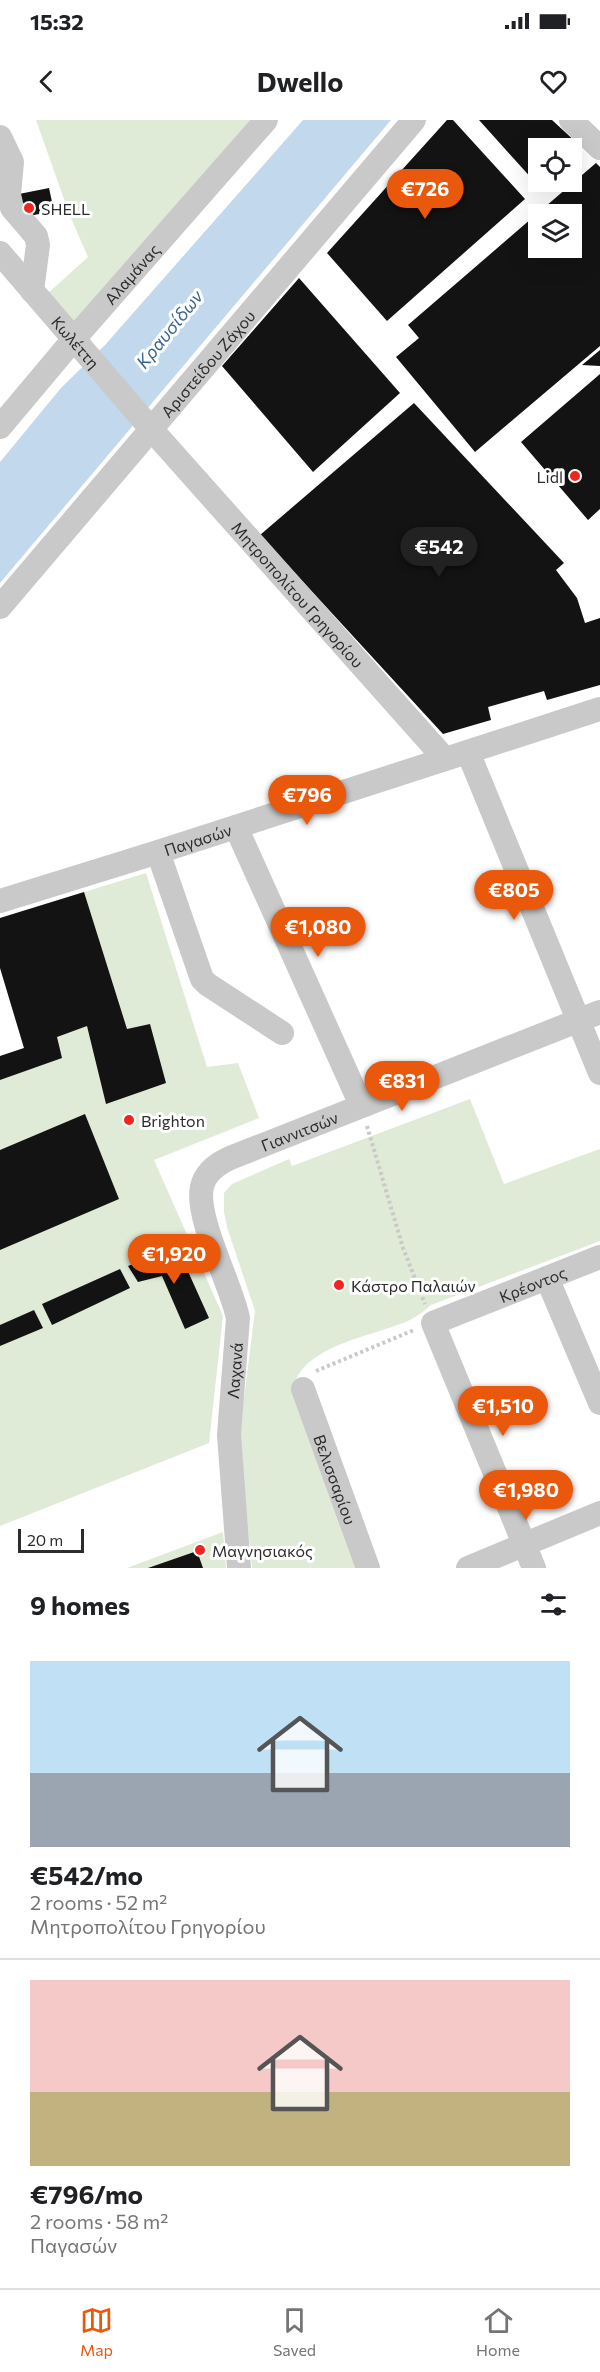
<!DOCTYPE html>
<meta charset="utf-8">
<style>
:root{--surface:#fff;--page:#f2f2f2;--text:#202124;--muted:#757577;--line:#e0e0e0;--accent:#ea580c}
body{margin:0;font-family:Commissioner,sans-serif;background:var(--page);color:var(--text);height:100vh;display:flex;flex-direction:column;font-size:22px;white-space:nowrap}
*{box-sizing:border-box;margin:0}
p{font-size:20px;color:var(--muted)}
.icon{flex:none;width:33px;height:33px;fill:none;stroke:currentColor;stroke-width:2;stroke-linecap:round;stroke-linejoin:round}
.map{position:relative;height:1448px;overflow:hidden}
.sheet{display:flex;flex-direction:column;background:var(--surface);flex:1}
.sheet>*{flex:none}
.tools{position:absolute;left:528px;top:18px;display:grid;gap:12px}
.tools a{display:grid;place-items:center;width:54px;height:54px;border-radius:0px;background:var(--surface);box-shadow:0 6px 24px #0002;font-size:30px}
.scale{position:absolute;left:18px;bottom:15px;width:66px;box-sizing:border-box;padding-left:6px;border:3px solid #2c2c2c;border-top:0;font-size:16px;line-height:21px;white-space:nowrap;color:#2c2c2c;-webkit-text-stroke:4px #fff;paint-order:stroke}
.price{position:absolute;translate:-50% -51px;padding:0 14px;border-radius:21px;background:var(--accent);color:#fff;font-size:20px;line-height:39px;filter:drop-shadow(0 2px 3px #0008)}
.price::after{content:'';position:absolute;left:50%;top:36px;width:18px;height:14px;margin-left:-9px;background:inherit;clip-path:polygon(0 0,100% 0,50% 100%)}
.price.current{background:#222;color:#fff}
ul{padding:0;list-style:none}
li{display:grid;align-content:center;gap:12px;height:318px;padding:0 30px}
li+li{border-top:2px solid var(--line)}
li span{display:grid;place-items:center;height:186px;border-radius:0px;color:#555}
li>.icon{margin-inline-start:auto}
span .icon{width:108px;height:108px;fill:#fffc;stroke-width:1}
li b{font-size:26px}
h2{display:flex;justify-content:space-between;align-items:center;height:72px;padding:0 30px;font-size:26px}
.status{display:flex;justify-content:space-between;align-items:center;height:42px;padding:0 30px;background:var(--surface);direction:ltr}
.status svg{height:16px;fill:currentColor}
header{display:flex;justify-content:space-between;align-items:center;height:78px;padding:0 30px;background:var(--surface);font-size:27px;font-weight:700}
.menu{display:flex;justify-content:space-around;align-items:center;height:84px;border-top:2px solid var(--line);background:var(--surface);font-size:16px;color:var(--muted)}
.menu a{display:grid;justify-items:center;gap:3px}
.menu .current{color:var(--accent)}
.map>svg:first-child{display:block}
.green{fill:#e0ebd7}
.water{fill:#c1d8ed}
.building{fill:#131313;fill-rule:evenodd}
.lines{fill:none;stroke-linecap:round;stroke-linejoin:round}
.path{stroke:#c9c9c9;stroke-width:4;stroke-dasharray:3 3;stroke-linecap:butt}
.minor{stroke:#c9c9c9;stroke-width:24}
.poi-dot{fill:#f2241e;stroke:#fff;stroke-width:2}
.labels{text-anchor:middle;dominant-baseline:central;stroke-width:6;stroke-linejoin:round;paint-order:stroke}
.poi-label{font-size:16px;fill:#2c2c2c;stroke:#fff;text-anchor:start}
.street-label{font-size:16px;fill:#2c2c2c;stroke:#fff}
.water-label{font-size:18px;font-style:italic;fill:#356593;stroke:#fff}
</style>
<div class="status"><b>15:32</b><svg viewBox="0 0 49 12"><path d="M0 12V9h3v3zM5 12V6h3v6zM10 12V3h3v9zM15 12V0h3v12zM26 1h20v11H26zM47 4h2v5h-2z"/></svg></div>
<header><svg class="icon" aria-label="back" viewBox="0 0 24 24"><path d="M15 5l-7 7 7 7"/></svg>Dwello<svg class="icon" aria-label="heart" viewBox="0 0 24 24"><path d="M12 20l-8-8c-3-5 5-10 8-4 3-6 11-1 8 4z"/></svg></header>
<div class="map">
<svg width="600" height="1448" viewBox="0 0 600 1448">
<rect width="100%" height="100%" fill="#fff"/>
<path class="green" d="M 36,0 L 250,0 L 73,204 L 47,174 L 88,137 L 70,96 Z
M 146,753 L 207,947 L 238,943 L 259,998 L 154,1040 L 223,1196 L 209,1323 L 0,1406 L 0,936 L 24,928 L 0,848 L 0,798 Z
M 470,979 L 504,1064 L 600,1029 L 600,1121 L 431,1185 C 425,1190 419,1195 412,1199 C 380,1215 308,1223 295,1263 L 357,1448 L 252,1448 L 240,1328 L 243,1286 L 255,1191 L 227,1107 L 224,1092 L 224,1073 L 232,1064 L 289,1039 L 292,1046 Z
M 223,1412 L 226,1448 L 127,1448 Z"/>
<path class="water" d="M 303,0 L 391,0 L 0,463 L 0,342 L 61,268 L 105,225 Z"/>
<path class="building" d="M 447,0 L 453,0 L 525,79 L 387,201 L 327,133 Z
M 479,0 L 552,0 L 577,23 L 571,28 L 538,28 L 538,58 L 534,61 Z
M 596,43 L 600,47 L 600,226 L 475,332 L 396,237 L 419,218 L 408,205 ZM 538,94 L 572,94 L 572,128 L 538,128 Z
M 49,68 L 54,91 L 9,100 L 4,77 Z
M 299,158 L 400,273 L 313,352 L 222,246 Z
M 600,230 L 600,246 L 582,245 Z
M 600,254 L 600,389 L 588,400 L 521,322 Z
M 414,283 L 564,443 L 556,450 L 577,478 L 585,503 L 600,498 L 600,565 L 547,580 L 544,571 L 488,587 L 491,600 L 443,614 L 260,415 Z
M 84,772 L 127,909 L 150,904 L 166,963 L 106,984 L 87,906 L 57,917 L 62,938 L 0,960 L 0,936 L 24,928 L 0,848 L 0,798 Z
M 85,994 L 119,1079 L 0,1130 L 0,1030 Z
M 174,1128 L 186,1147 L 209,1198 L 185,1209 L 162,1156 L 138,1162 L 128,1146 Z
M 120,1149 L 130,1168 L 52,1205 L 42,1184 Z
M 34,1190 L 43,1208 L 0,1226 L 0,1205 Z
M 197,1431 L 203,1448 L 148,1448 Z"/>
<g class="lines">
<path class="path" d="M 367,1006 L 403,1128 L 425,1184
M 316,1251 L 414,1210"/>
<g class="minor">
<path d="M 571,0 L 600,28"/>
<path d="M 0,17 L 12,42 L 9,75 L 12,88 L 36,116 L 38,125 L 32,171"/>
<path id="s1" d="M 0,133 L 152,310 L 445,639"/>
<path id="s2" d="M 0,307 L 73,220 L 266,0"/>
<path id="s3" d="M 0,487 L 414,0"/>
<path d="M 468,632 L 600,953"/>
<path d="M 236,707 L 361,985"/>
<path d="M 158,732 L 202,859 L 207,864 L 282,913"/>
<path id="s4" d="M 0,781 L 158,732 L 600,589"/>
<path d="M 547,1158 L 600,1283"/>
<path id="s5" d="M 303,1269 L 368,1448"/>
<path id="s6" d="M 239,1448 L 229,1315 L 238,1198 C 231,1164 195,1097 202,1067 C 205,1052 217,1044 230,1038 L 600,892"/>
<path d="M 468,1448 L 600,1393"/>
<path id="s7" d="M 534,1448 L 433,1203 L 600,1137"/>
</g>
</g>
<g class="poi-dot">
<circle cx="29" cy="88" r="6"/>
<circle cx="575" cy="356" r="6"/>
<circle cx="129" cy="1000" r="6"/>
<circle cx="339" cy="1165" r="6"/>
<circle cx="200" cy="1430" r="6"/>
</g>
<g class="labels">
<g class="poi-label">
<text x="41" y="88">SHELL</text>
<text x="563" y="356" text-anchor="end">Lidl</text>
<text x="141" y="1000">Brighton</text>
<text x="351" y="1165">Κάστρο Παλαιών</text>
<text x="212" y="1430">Μαγνησιακός</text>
</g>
<g class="street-label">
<text stroke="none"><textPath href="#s2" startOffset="202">Αλαμάνας</textPath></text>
<text stroke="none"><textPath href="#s1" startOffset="117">Κωλέττη</textPath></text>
<text stroke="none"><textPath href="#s3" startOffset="320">Αριστείδου Ζάχου</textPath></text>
<text stroke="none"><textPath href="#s1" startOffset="453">Μητροπολίτου Γρηγορίου</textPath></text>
<text stroke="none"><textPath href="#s4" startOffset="207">Παγασών</textPath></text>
<text stroke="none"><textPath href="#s6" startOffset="504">Γιαννιτσών</textPath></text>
<text stroke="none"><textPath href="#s7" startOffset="372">Κρέοντος</textPath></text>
<text stroke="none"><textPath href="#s6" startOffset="198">Λαχανά</textPath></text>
<text stroke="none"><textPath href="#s5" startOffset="96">Βελισσαρίου</textPath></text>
</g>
<g class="water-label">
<text transform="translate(169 209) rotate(-51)">Κραυσίδων</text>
</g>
</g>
</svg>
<div class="tools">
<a><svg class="icon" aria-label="locate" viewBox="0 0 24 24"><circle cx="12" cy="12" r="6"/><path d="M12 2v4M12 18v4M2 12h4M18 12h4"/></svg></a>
<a><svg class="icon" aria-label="layers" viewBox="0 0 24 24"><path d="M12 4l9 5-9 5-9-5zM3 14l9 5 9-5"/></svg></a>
</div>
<div class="scale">20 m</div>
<b class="price" style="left:425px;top:100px">€726</b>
<b class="price current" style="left:439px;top:458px">€542</b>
<b class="price" style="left:307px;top:706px">€796</b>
<b class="price" style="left:514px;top:801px">€805</b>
<b class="price" style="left:318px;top:838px">€1,080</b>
<b class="price" style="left:402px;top:992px">€831</b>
<b class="price" style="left:174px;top:1165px">€1,920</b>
<b class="price" style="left:503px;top:1317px">€1,510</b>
<b class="price" style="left:526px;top:1401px">€1,980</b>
</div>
<section class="sheet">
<h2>9 homes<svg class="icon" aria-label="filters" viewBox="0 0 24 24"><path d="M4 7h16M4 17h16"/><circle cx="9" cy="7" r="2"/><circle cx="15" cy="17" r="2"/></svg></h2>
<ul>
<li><span style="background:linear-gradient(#bfe0f5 60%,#9aa5b1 0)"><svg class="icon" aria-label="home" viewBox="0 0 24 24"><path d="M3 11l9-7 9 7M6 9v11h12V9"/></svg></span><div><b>€542/mo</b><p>2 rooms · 52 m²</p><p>Μητροπολίτου Γρηγορίου</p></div></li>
<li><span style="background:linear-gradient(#f6c9c9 60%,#c2b280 0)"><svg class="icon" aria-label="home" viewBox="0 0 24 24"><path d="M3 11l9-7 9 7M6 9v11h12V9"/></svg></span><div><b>€796/mo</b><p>2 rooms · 58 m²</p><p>Παγασών</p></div></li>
</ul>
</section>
<nav class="menu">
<a class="current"><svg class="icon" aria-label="map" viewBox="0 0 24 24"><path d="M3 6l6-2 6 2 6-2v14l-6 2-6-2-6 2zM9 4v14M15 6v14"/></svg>Map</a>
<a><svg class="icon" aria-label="saved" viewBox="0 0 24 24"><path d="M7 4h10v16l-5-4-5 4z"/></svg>Saved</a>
<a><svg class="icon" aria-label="home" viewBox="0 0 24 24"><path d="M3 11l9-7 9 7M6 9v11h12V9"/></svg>Home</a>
</nav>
